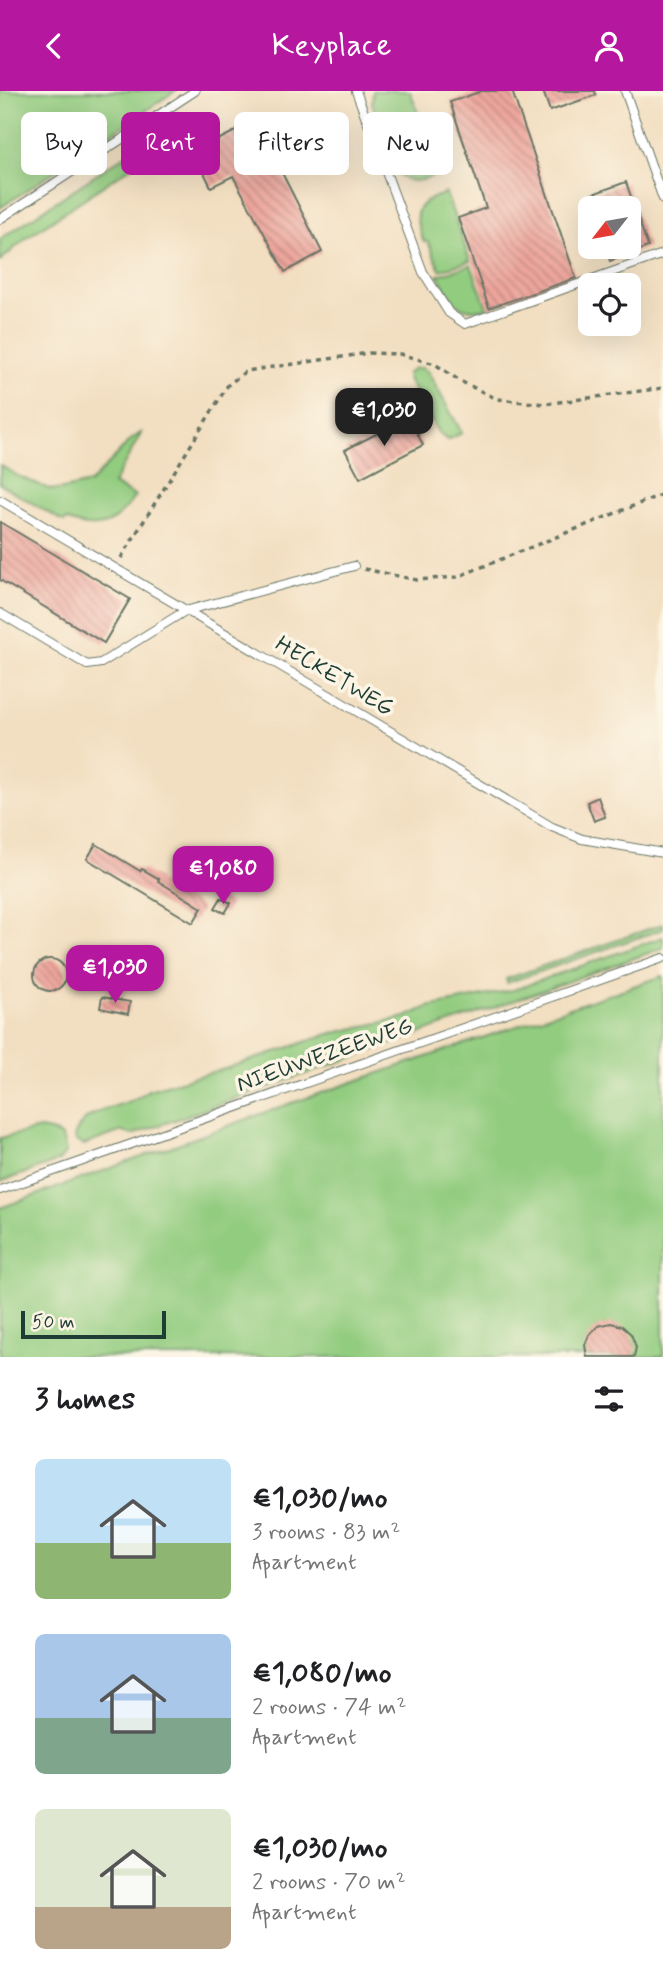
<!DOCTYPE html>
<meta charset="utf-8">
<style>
:root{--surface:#fff;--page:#f6f6f6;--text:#202124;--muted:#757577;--accent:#b5179e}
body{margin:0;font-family:Mynerve,sans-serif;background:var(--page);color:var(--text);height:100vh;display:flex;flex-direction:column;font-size:26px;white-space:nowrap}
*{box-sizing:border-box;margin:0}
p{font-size:23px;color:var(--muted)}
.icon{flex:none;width:38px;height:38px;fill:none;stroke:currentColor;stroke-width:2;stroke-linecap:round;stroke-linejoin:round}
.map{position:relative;height:1266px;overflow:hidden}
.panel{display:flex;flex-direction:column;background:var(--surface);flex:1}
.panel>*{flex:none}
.guide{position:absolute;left:21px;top:21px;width:621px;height:63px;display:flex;gap:14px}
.needle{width:46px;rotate:239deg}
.tools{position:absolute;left:578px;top:105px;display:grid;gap:14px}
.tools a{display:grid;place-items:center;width:63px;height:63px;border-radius:10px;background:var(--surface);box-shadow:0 7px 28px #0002;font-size:35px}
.scale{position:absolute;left:21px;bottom:18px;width:145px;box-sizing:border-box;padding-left:7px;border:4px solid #1f3d34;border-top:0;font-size:19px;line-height:24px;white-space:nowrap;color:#1f3d34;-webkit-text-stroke:5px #fcf5e5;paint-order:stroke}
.price{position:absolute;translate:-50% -60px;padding:0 16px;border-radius:14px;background:var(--accent);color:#fff;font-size:23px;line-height:46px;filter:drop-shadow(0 2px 4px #0008)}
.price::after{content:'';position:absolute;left:50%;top:42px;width:21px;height:16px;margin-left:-10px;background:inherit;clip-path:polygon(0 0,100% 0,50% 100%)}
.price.selected{background:#222;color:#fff}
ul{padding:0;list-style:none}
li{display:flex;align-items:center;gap:21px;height:175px;padding:0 35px}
li span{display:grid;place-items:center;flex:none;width:196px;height:140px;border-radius:10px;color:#555}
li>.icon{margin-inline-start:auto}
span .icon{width:84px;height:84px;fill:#fffc;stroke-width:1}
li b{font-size:30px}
h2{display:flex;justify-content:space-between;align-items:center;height:84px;padding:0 35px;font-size:30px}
.chip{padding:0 24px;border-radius:10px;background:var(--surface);box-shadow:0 7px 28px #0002;font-size:24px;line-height:63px}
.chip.selected{background:var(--accent);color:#fff}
header{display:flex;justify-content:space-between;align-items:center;height:91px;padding:0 35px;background:var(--accent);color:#fff;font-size:32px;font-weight:600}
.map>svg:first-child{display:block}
.grass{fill:#92cc7f;stroke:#58845a;stroke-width:2}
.building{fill:url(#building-back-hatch)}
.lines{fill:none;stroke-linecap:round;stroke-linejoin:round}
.service-casing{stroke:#697565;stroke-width:10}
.path{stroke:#697565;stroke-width:3.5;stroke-dasharray:5 5;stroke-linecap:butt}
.service{stroke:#fff;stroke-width:8}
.labels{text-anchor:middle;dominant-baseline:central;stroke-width:7;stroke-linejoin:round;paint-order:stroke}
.street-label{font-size:23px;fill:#1f3d34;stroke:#fcf5e5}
</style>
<header><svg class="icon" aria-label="back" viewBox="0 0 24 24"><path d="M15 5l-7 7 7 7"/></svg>Keyplace<svg class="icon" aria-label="person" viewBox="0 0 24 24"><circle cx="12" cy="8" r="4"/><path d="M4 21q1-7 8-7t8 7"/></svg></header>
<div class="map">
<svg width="663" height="1266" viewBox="0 0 663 1266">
<defs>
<pattern id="building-back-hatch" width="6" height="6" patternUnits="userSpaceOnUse" patternTransform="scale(1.75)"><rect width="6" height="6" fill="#eda59c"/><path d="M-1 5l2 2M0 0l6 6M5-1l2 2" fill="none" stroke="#bf8880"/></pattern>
</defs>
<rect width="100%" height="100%" fill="#fcf5e5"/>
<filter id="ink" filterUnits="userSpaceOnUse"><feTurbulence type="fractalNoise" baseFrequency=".0143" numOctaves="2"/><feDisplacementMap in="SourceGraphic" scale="14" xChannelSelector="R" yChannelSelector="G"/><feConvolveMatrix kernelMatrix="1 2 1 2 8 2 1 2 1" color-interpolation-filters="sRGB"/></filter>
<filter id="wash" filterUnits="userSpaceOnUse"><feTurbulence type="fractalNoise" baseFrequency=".00686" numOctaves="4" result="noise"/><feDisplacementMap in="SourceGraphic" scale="28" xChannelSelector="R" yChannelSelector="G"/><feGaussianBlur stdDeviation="1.57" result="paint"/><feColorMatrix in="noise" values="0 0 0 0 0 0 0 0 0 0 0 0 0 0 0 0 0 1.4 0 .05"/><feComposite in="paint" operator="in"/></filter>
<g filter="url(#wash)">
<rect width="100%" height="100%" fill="#f2dec0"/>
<path class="grass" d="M 0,0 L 175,0 L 0,117 Z
M 373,0 L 410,0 L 440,83 C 425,88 412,96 399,83 L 372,12 Z
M 148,49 L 150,63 L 26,147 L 0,170 L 0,148 Z
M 446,102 L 470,170 L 440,179 L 428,151 L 424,151 C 411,120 414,113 446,102 Z
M 471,174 L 487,217 C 457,225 450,207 438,184 Z
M 415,277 L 422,277 L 428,281 L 462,342 L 447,349 L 438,341 L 409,290 L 407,283 Z
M 142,341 L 113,393 L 135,405 C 115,434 100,443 66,429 L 64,431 L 0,393 L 0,374 L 18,385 L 49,398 L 59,399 L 90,392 L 132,348 Z
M 663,833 L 663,838 L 507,892 L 506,888 Z
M 663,846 L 663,857 L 132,1044 L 122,1040 L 84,1054 L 77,1051 L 74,1046 C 84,1013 126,1020 148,999 L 228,977 L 329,943 L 406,926 L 428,916 L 513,899 Z
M 663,885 L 663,1266 L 0,1266 L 0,1117 L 289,1013 Z
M 40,1038 L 51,1040 L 62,1046 L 66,1061 L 59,1070 L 0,1091 L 0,1047 Z"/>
<g id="blocks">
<path class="building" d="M 482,0 L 512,0 L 576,187 L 489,217 L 458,127 L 486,117 L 450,11 Z
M 543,0 L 595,0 L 596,4 L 550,20 Z
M 259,28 L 277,62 L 273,64 L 322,161 L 285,181 L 233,85 L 211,96 L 194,61 Z
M 626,91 L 648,156 L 610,170 L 605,156 L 628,156 L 628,117 L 592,117 L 587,105 Z
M 409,326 L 423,354 L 360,387 L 345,359 Z
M 0,431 L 130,508 L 104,552 L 0,489 Z
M 598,706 L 605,726 L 594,730 L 587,711 Z
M 96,753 L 140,780 L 142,778 L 159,788 L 158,790 L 202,817 L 193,832 L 87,768 Z
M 221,807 L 231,812 L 225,822 L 215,817 Z
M34 884a16 16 0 1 1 32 0a16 16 0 1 1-32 0Z
M 102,906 L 130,911 L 128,923 L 100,917 Z
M 611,1232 L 622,1235 L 631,1243 L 636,1256 L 634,1266 L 587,1266 L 585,1254 L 589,1244 L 598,1235 Z"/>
</g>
</g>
<g filter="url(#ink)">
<use href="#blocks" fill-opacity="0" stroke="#697565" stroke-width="2"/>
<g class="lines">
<defs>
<path id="service" d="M 356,0 L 423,181 L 449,222 L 465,233 L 663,163
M 625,0 L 663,108
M 0,128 L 195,0
M 0,409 L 552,736 L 582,748 L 663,762
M 0,522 L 87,574 L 101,572 L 185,520 L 354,475
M 0,1099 L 663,867"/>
</defs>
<use href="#service" class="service-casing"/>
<path class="path" d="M 121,467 L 228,294 L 246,280 L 369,262 L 400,263 L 435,273 L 460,290 L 497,308 L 544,313 L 663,297
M 364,478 L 417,489 L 457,486 L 663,403"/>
<use href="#service" class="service"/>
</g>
</g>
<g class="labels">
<g class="street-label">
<text transform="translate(334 586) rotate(31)">HECKETWEG</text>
<text transform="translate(325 965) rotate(-19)">NIEUWEZEEWEG</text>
</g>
</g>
</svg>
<div class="tools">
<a><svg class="needle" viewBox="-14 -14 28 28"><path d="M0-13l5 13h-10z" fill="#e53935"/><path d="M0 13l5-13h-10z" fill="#757577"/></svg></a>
<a><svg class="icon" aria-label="locate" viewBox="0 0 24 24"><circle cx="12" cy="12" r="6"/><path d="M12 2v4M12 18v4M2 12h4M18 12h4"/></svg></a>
</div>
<div class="scale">50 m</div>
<b class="price selected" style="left:384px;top:357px">€1,030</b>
<b class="price" style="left:223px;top:815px">€1,080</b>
<b class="price" style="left:115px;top:914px">€1,030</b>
<div class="guide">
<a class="chip">Buy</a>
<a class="chip selected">Rent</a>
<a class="chip">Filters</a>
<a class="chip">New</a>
</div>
</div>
<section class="panel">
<h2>3 homes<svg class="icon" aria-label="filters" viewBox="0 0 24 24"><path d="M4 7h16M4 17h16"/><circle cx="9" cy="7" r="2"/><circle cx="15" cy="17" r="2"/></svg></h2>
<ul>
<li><span style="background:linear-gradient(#bfe0f5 60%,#8fb573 0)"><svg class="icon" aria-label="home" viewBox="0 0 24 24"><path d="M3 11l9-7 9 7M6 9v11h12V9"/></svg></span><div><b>€1,030/mo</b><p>3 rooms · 83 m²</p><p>Apartment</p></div></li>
<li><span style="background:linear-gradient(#a9c7e8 60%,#7fa58c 0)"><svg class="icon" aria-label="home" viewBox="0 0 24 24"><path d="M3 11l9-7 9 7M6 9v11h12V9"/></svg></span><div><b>€1,080/mo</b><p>2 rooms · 74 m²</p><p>Apartment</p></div></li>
<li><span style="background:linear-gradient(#dfe7d0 70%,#b9a48a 0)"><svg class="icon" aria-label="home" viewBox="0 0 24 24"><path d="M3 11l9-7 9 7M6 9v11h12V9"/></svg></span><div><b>€1,030/mo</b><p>2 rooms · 70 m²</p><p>Apartment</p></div></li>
</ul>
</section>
